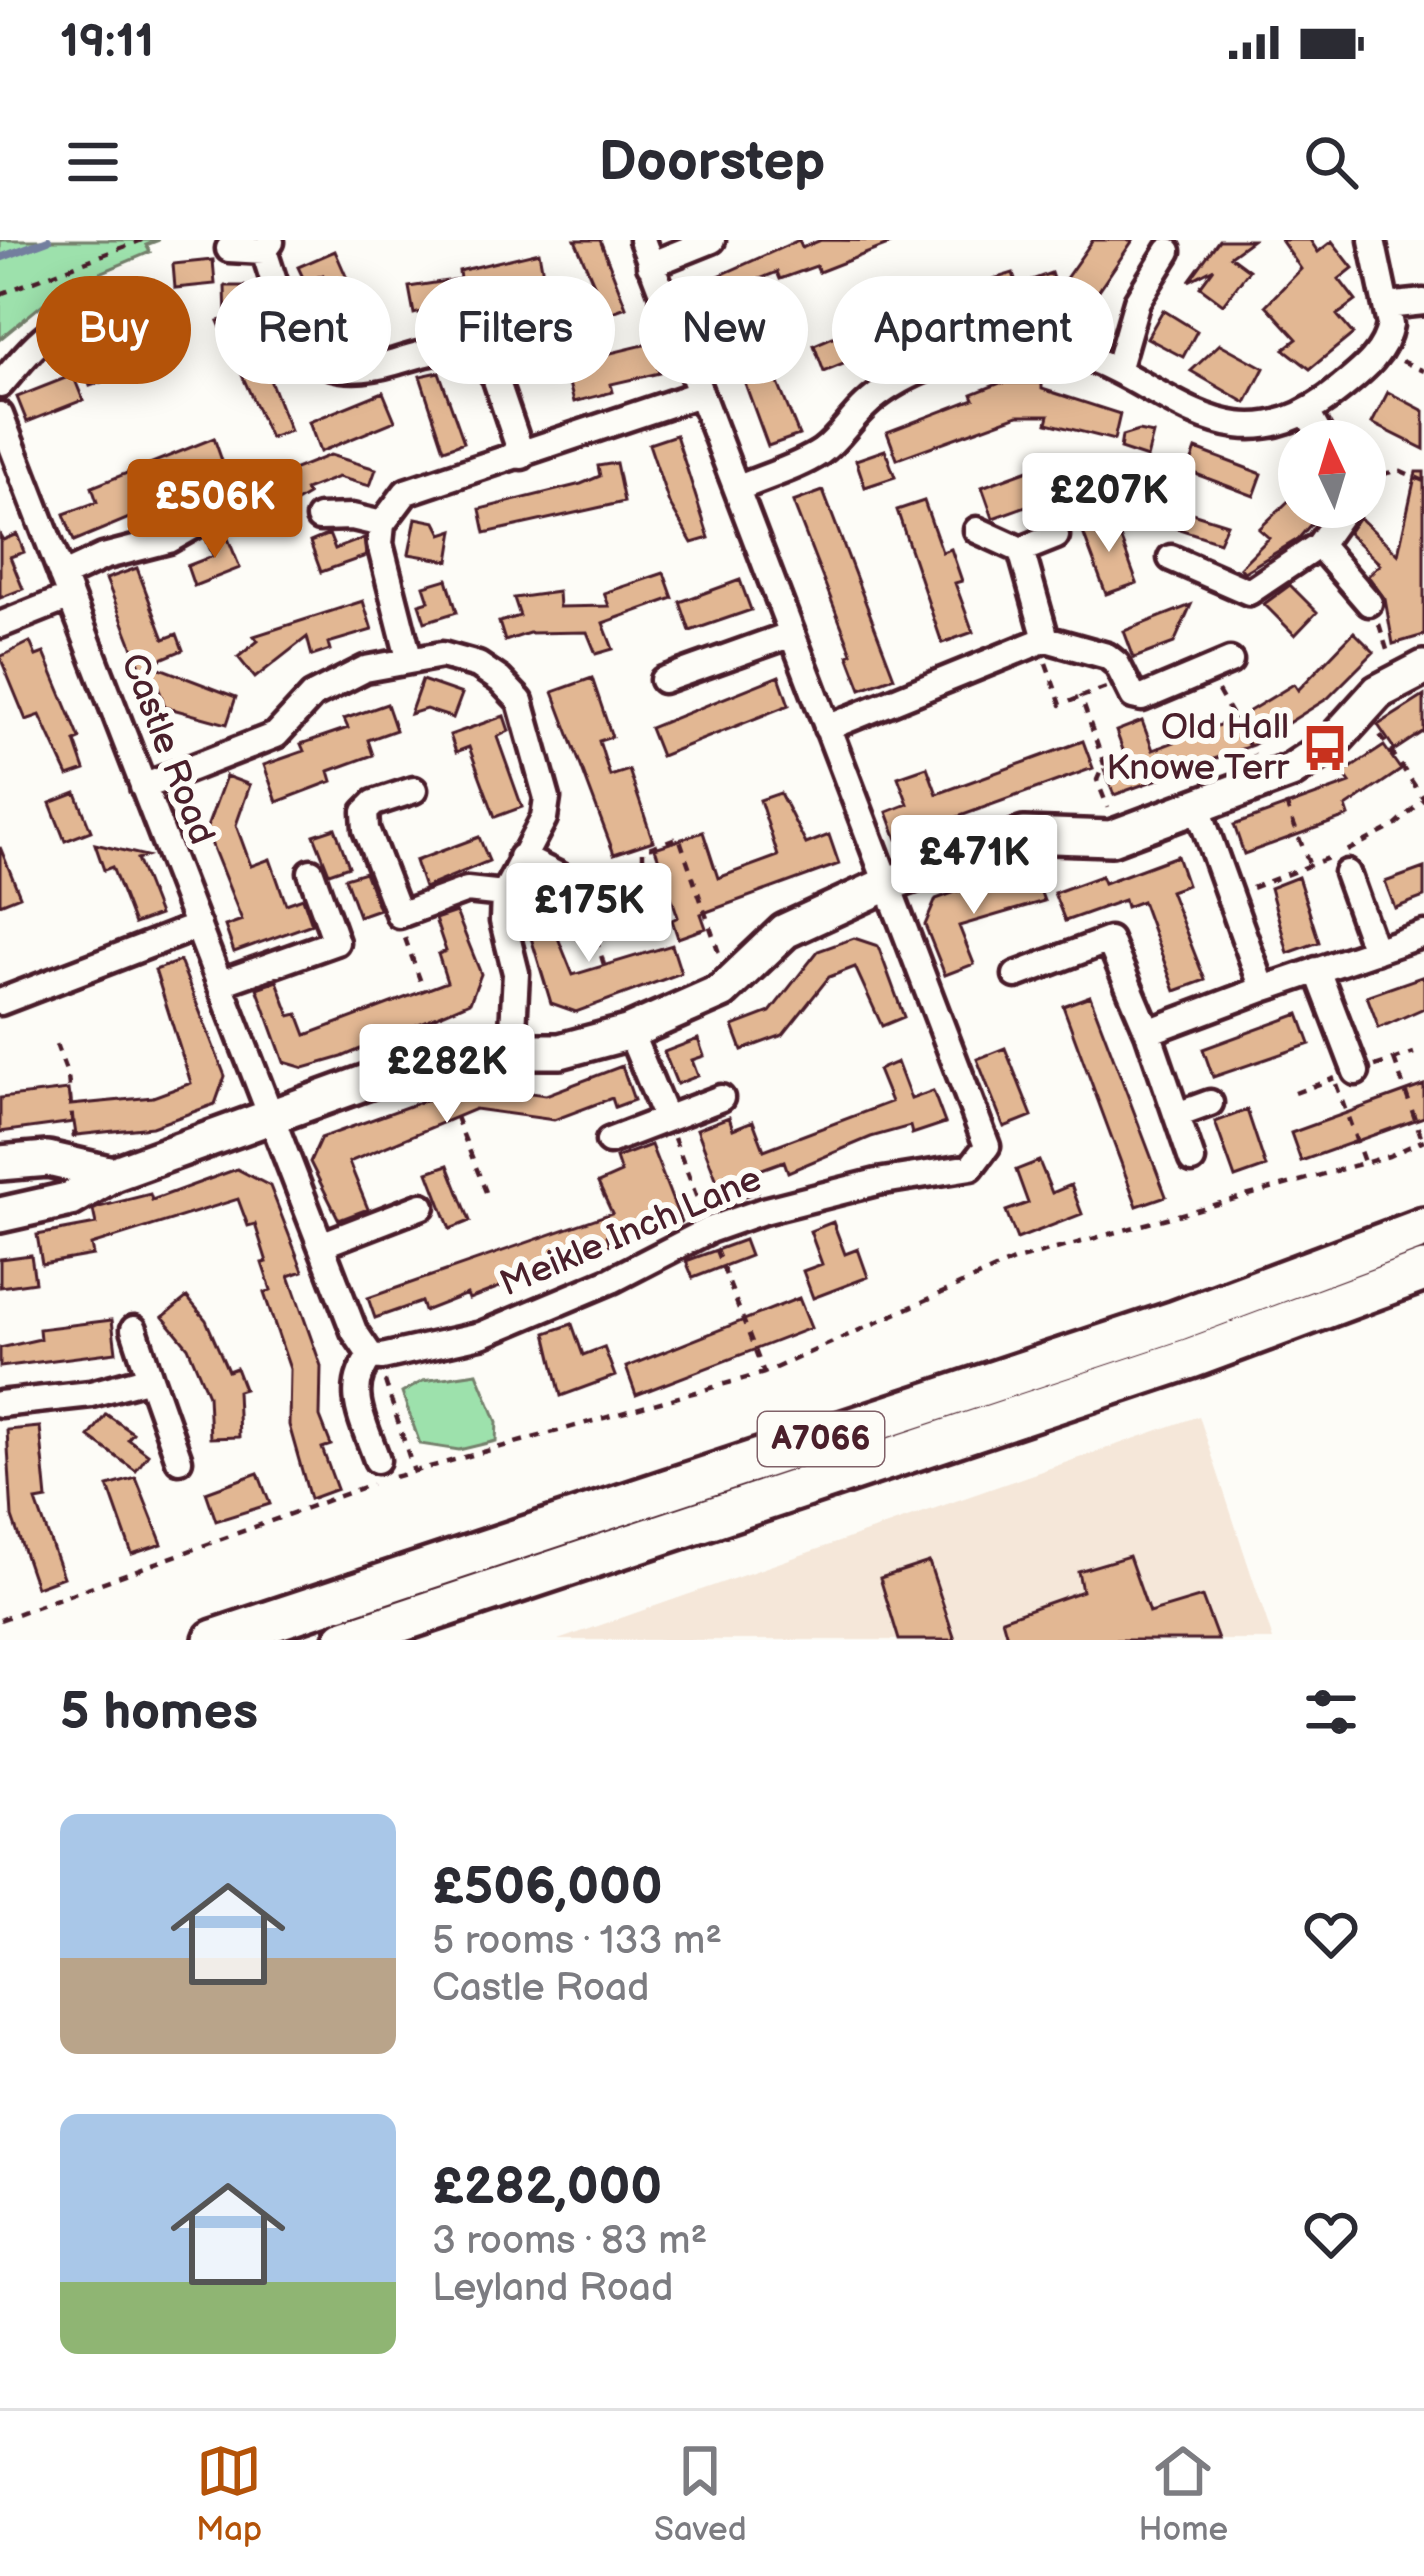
<!DOCTYPE html>
<meta charset="utf-8">
<style>
:root{--surface:#fff;--page:#f7f7f7;--text:#2b2b33;--muted:#7c7c81;--line:#e1e1e2;--accent:#b45309}
body{margin:0;font-family:"Balsamiq Sans",sans-serif;background:var(--page);color:var(--text);height:100vh;display:flex;flex-direction:column;font-size:45px;white-space:nowrap}
*{box-sizing:border-box;margin:0}
p{font-size:39px;color:var(--muted)}
.icon{flex:none;width:66px;height:66px;fill:none;stroke:currentColor;stroke-width:2;stroke-linecap:round;stroke-linejoin:round}
.map{position:relative;height:1400px;overflow:hidden}
.details{display:flex;flex-direction:column;background:var(--surface);flex:1}
.details>*{flex:none}
.top-card{position:absolute;left:36px;top:36px;width:1353px;height:108px;display:flex;gap:24px}
.needle{width:78px;rotate:356deg}
.fabs{position:absolute;left:1278px;top:180px;display:grid;gap:24px}
.fabs a{display:grid;place-items:center;width:108px;height:108px;border-radius:50%;background:var(--surface);box-shadow:0 6px 30px #0003;font-size:60px}
.price{position:absolute;translate:-50% -102px;padding:0 27px;border-radius:12px;background:#fff;color:#222;font-size:39px;line-height:78px;filter:drop-shadow(0 3px 6px #0008)}
.price::after{content:'';position:absolute;left:50%;top:72px;width:36px;height:27px;margin-left:-18px;background:inherit;clip-path:polygon(0 0,100% 0,50% 100%)}
.price.selected{background:var(--accent);color:#fff}
ul{padding:0;list-style:none}
li{display:flex;align-items:center;gap:36px;height:300px;padding:0 60px}
li span{display:grid;place-items:center;flex:none;width:336px;height:240px;border-radius:18px;color:#555}
li>.icon{margin-inline-start:auto}
span .icon{width:144px;height:144px;fill:#fffc;stroke-width:1}
li b{font-size:51px}
h2{display:flex;justify-content:space-between;align-items:center;height:144px;padding:0 60px;font-size:51px}
.chip{padding:0 42px;border-radius:54px;background:var(--surface);box-shadow:0 6px 30px #0003;font-size:42px;line-height:108px}
.chip.selected{background:var(--accent);color:#fff}
.status{display:flex;justify-content:space-between;align-items:center;height:84px;padding:0 60px;background:var(--surface);direction:ltr}
.status svg{height:33px;fill:currentColor}
header{display:flex;justify-content:space-between;align-items:center;height:156px;padding:0 60px;background:var(--surface);font-size:54px;font-weight:700}
.dock{display:flex;justify-content:space-around;align-items:center;height:168px;border-top:3px solid var(--line);background:var(--surface);font-size:33px;color:var(--muted)}
.dock a{display:grid;justify-items:center;gap:6px}
.dock .selected{color:var(--accent)}
.map>svg:first-child{display:block}
.built{fill:#f5e7d9}
.green{fill:#9de1ac;stroke:#74806c;stroke-width:3}
.lines{fill:none;stroke-linecap:round;stroke-linejoin:round}
.stream{stroke:#737f9e;stroke-width:8}
.building{fill:#e2b793;stroke:#4a1f2b;stroke-width:3}
.minor-casing{stroke:#4a1f2b;stroke-width:33}
.tertiary-casing{stroke:#4a1f2b;stroke-width:42}
.primary-casing{stroke:#4a1f2b;stroke-width:48}
.path{stroke:#4a1f2b;stroke-width:4.5;stroke-dasharray:9 9;stroke-linecap:butt}
.minor{stroke:#fdfcf7;stroke-width:24}
.tertiary{stroke:#fdfcf7;stroke-width:33}
.primary{stroke:#fdfcf7;stroke-width:39}
.labels{text-anchor:middle;dominant-baseline:central;stroke-width:12;stroke-linejoin:round;paint-order:stroke}
.shield{fill:#fdfcf7;stroke:#806168;stroke-width:3}
.shield-label{font-size:33px;font-weight:bold;fill:#4a1f2b}
.poi-label{font-size:36px;fill:#4a1f2b;stroke:#fdfcf7;text-anchor:end}
.street-label{font-size:36px;fill:#4a1f2b;stroke:#fdfcf7}
</style>
<div class="status"><b>19:11</b><svg viewBox="0 0 49 12"><path d="M0 12V9h3v3zM5 12V6h3v6zM10 12V3h3v9zM15 12V0h3v12zM26 1h20v11H26zM47 4h2v5h-2z"/></svg></div>
<header><svg class="icon" aria-label="menu" viewBox="0 0 24 24"><path d="M4 6h16M4 12h16M4 18h16"/></svg>Doorstep<svg class="icon" aria-label="search" viewBox="0 0 24 24"><circle cx="10" cy="10" r="6"/><path d="M15 15l6 6"/></svg></header>
<div class="map">
<svg width="1424" height="1400" viewBox="0 0 1424 1400">
<rect width="100%" height="100%" fill="#fdfcf7"/>
<filter id="ink" filterUnits="userSpaceOnUse"><feTurbulence type="fractalNoise" baseFrequency=".00833" numOctaves="2"/><feDisplacementMap in="SourceGraphic" scale="24" xChannelSelector="R" yChannelSelector="G"/><feConvolveMatrix kernelMatrix="1 2 1 2 8 2 1 2 1" color-interpolation-filters="sRGB"/></filter>
<g filter="url(#ink)">
<path class="built" d="M 1199,1176 L 1273,1400 L 558,1400 Z"/>
<path class="green" d="M 0,0 L 159,0 L 146,5 L 150,12 L 60,50 L 0,99 Z
M 477,1133 L 497,1182 L 496,1201 L 459,1210 L 420,1204 L 402,1153 L 423,1141 Z"/>
<g class="lines">
<path class="stream" d="M 0,18 L 48,0"/>
</g>
<path class="building" d="M 575,0 L 600,0 L 626,67 L 607,74 Z
M 799,0 L 802,8 L 821,0 L 898,1 L 819,32 L 816,26 L 780,39 L 777,32 L 739,47 L 799,195 L 768,206 L 714,59 L 722,54 L 701,62 L 694,47 Z
M 1093,0 L 1133,0 L 1085,71 L 1068,59 L 1034,71 L 1024,43 L 1051,33 L 1057,51 Z
M 1219,0 L 1252,0 L 1230,16 L 1249,30 L 1223,64 L 1200,47 L 1214,28 L 1189,41 Z
M 1281,0 L 1310,0 L 1318,12 L 1332,1 L 1353,28 L 1339,39 L 1356,61 L 1337,75 L 1353,94 L 1310,129 L 1284,109 L 1297,99 L 1266,65 L 1301,29 Z
M 335,11 L 371,93 L 349,102 L 323,35 L 305,42 L 298,27 Z
M 539,12 L 544,39 L 414,74 L 409,47 L 460,39 L 459,31 Z
M 213,20 L 215,44 L 175,48 L 173,24 Z
M 1013,33 L 1022,60 L 926,90 L 824,132 L 814,105 L 910,64 Z
M 225,46 L 244,46 L 245,76 L 290,191 L 270,198 L 218,81 L 226,79 Z
M 156,49 L 174,94 L 139,107 L 133,90 L 145,85 L 135,57 Z
M 1163,70 L 1197,91 L 1183,117 L 1147,98 Z
M 121,97 L 133,131 L 90,146 L 78,111 Z
M 652,103 L 659,133 L 611,144 L 613,152 L 574,162 L 567,136 L 593,130 L 590,118 Z
M 1220,104 L 1264,128 L 1246,163 L 1191,131 Z
M 439,132 L 464,202 L 444,209 L 420,136 Z
M 73,135 L 83,160 L 27,182 L 17,157 Z
M 1000,143 L 1042,143 L 1042,149 L 1120,174 L 1114,200 L 1047,183 L 1049,175 L 1018,175 L 897,219 L 887,192 L 974,159 L 972,154 Z
M 383,152 L 395,181 L 320,212 L 309,182 Z
M 1388,152 L 1424,171 L 1424,209 L 1372,183 Z
M 1138,191 L 1153,194 L 1147,218 L 1120,209 L 1122,196 Z
M 676,195 L 709,298 L 692,303 L 669,263 L 649,204 Z
M 214,198 L 226,232 L 172,251 L 175,259 L 74,301 L 64,274 L 97,262 L 92,247 Z
M 1196,209 L 1262,234 L 1254,256 L 1188,231 Z
M 885,210 L 895,237 L 865,247 L 856,220 Z
M 330,215 L 376,229 L 370,246 L 338,237 L 305,250 L 308,255 L 273,276 L 261,256 L 285,243 L 280,235 Z
M 1053,221 L 1065,252 L 993,278 L 982,247 Z
M 616,223 L 624,262 L 485,293 L 480,269 L 581,244 L 600,236 L 598,226 Z
M 1416,232 L 1424,232 L 1424,395 L 1393,404 L 1385,359 L 1368,336 L 1380,324 L 1348,293 L 1359,277 L 1398,314 Z
M 823,251 L 894,437 L 861,449 L 848,415 L 852,413 L 793,262 Z
M 1299,251 L 1299,267 L 1326,267 L 1298,299 L 1244,332 L 1240,327 L 1269,298 L 1259,289 Z
M 924,261 L 942,312 L 951,309 L 962,341 L 955,343 L 973,392 L 942,403 L 897,270 Z
M 1176,268 L 1227,284 L 1219,302 L 1173,287 Z
M 1112,275 L 1137,343 L 1106,354 L 1081,287 Z
M 416,278 L 436,282 L 442,294 L 454,290 L 449,321 L 409,314 Z
M 225,291 L 240,328 L 194,346 L 187,326 L 213,316 L 206,299 Z
M 17,294 L 24,312 L 10,317 L 23,349 L 0,358 L 0,295 L 3,300 Z
M 329,294 L 335,309 L 364,298 L 366,316 L 321,332 L 310,302 Z
M 137,328 L 164,399 L 177,394 L 183,410 L 149,424 L 236,457 L 227,484 L 165,467 L 158,446 L 149,449 L 106,339 Z
M 664,333 L 673,358 L 603,383 L 613,409 L 596,414 L 587,392 L 529,393 L 505,401 L 499,382 L 520,376 L 514,358 L 558,352 L 559,367 L 609,366 L 604,353 Z
M 447,339 L 457,372 L 425,382 L 419,364 L 429,361 L 424,346 Z
M 740,340 L 751,370 L 690,391 L 680,362 Z
M 1290,345 L 1317,372 L 1295,395 L 1264,364 Z
M 363,361 L 372,390 L 328,403 L 330,410 L 312,416 L 307,397 L 255,438 L 238,417 L 258,401 L 254,396 Z
M 1191,365 L 1174,403 L 1134,418 L 1124,391 Z
M 1354,392 L 1374,412 L 1328,458 L 1253,505 L 1114,555 L 1104,530 L 1127,521 L 1116,491 L 1142,481 L 1153,510 L 1238,478 L 1294,444 L 1298,450 Z
M 30,402 L 36,416 L 44,413 L 80,499 L 75,501 L 85,530 L 68,536 L 40,475 L 26,480 L 0,417 Z
M 779,436 L 789,465 L 661,516 L 650,488 Z
M 592,438 L 612,497 L 599,501 L 610,536 L 629,530 L 653,601 L 614,614 L 553,452 Z
M 422,440 L 462,454 L 453,478 L 426,469 L 410,474 Z
M 1424,456 L 1424,491 L 1395,510 L 1378,485 Z
M 387,464 L 396,490 L 368,500 L 373,515 L 329,531 L 332,541 L 277,562 L 264,525 L 304,511 L 301,504 L 348,488 L 344,479 Z
M 504,476 L 509,491 L 497,497 L 522,567 L 495,577 L 469,507 L 456,512 L 450,495 Z
M 1083,501 L 1093,528 L 897,599 L 887,572 L 908,564 L 898,537 L 927,527 L 937,554 Z
M 1384,506 L 1401,530 L 1346,567 L 1349,576 L 1244,614 L 1234,585 L 1350,543 L 1343,533 Z
M 226,536 L 250,545 L 236,585 L 251,626 L 270,619 L 286,664 L 303,658 L 312,684 L 234,712 L 225,686 L 242,680 L 206,590 Z
M 76,553 L 91,591 L 65,601 L 50,563 Z
M 780,553 L 806,604 L 829,595 L 839,624 L 701,674 L 706,688 L 678,698 L 672,680 L 678,677 L 655,608 L 703,592 L 718,638 L 778,616 L 760,560 Z
M 335,588 L 349,626 L 329,633 L 314,595 Z
M 479,597 L 489,621 L 424,648 L 415,621 Z
M 95,604 L 146,616 L 137,619 L 159,675 L 134,684 L 112,627 L 104,630 Z
M 0,607 L 20,656 L 0,664 Z
M 1177,616 L 1187,645 L 1170,651 L 1205,740 L 1175,751 L 1142,661 L 1126,667 L 1124,660 L 1065,681 L 1054,653 L 1101,636 L 1104,643 Z
M 1424,628 L 1424,657 L 1395,668 L 1385,642 Z
M 365,632 L 379,669 L 359,676 L 345,638 Z
M 1034,633 L 1044,661 L 959,686 L 974,724 L 945,735 L 925,685 L 936,659 L 969,647 L 972,655 Z
M 1298,637 L 1319,702 L 1288,713 L 1270,648 Z
M 539,647 L 559,655 L 550,678 L 573,735 L 672,705 L 681,733 L 576,772 L 551,763 L 525,678 Z
M 456,672 L 481,734 L 470,762 L 342,817 L 304,828 L 284,822 L 257,748 L 277,741 L 290,776 L 298,774 L 306,795 L 447,742 L 438,714 L 446,711 L 435,679 Z
M 854,698 L 878,706 L 904,777 L 882,786 L 855,727 L 829,737 L 783,795 L 742,810 L 733,786 L 770,772 L 818,711 Z
M 180,721 L 225,836 L 215,864 L 152,887 L 76,895 L 74,882 L 0,892 L 0,858 L 68,850 L 70,865 L 153,857 L 191,843 L 155,730 Z
M 1424,736 L 1424,768 L 1379,788 L 1367,756 Z
M 1090,756 L 1166,956 L 1137,966 L 1063,766 Z
M 1299,774 L 1310,804 L 1213,837 L 1203,809 Z
M 698,799 L 704,816 L 692,820 L 698,836 L 677,844 L 664,812 Z
M 1005,808 L 1032,876 L 1004,887 L 977,819 Z
M 897,822 L 911,859 L 933,851 L 945,883 L 912,894 L 910,886 L 871,897 L 788,932 L 784,921 L 751,933 L 758,951 L 726,964 L 697,889 L 729,877 L 733,889 L 753,881 L 764,910 L 891,862 L 878,830 Z
M 622,826 L 634,860 L 615,867 L 612,858 L 554,880 L 475,869 L 349,922 L 368,969 L 339,980 L 310,922 L 321,898 L 467,845 L 546,855 Z
M 1424,845 L 1424,877 L 1301,921 L 1291,893 Z
M 1247,870 L 1266,927 L 1235,938 L 1215,882 Z
M 651,905 L 681,982 L 646,996 L 640,982 L 607,995 L 610,1004 L 469,1059 L 467,1054 L 424,1071 L 421,1062 L 375,1078 L 368,1058 L 612,973 L 598,943 L 621,933 L 616,918 Z
M 1039,921 L 1052,953 L 1071,945 L 1082,974 L 1017,999 L 1006,971 L 1028,963 L 1016,930 Z
M 448,925 L 470,981 L 450,989 L 428,932 Z
M 237,929 L 270,946 L 303,1031 L 289,1036 L 321,1126 L 320,1177 L 331,1205 L 322,1208 L 337,1249 L 310,1259 L 289,1185 L 290,1129 L 264,1053 L 271,1050 L 262,1023 L 267,1022 L 255,984 L 248,986 L 238,959 L 91,1005 L 93,1015 L 42,1024 L 37,995 L 96,984 L 93,970 L 99,967 L 150,954 L 152,960 Z
M 833,982 L 845,1014 L 858,1009 L 868,1037 L 813,1058 L 803,1031 L 822,1024 L 810,991 Z
M 744,1000 L 750,1016 L 693,1038 L 686,1021 Z
M 31,1015 L 35,1042 L 0,1047 L 0,1019 Z
M 187,1057 L 206,1080 L 228,1131 L 236,1128 L 244,1149 L 237,1151 L 239,1197 L 210,1198 L 208,1155 L 188,1107 L 163,1077 Z
M 799,1058 L 811,1088 L 636,1155 L 626,1127 Z
M 112,1080 L 116,1112 L 0,1127 L 0,1108 L 40,1099 L 39,1089 Z
M 572,1084 L 583,1115 L 604,1107 L 615,1136 L 561,1156 L 546,1093 Z
M 106,1174 L 133,1193 L 128,1199 L 148,1214 L 136,1231 L 89,1197 Z
M 40,1187 L 47,1259 L 36,1261 L 63,1337 L 36,1347 L 12,1277 L 7,1190 Z
M 258,1233 L 270,1264 L 216,1281 L 206,1252 Z
M 136,1238 L 162,1304 L 132,1314 L 108,1246 Z
M 1129,1316 L 1149,1373 L 1202,1357 L 1218,1400 L 1008,1400 L 1002,1379 L 1082,1351 L 1078,1331 Z
M 929,1322 L 955,1400 L 899,1400 L 880,1338 Z"/>
<g class="lines">
<defs>
<path id="minor" d="M 229,9 L 264,11 L 271,2
M 264,11 C 289,84 297,151 395,122 C 424,113 447,105 477,113 L 495,137 L 522,216
M 650,25 L 712,0
M 1386,66 L 1424,62
M 1118,127 L 1137,61 L 1168,11
M 0,145 C 39,100 55,76 118,70
M 1308,174 L 1323,201
M 0,175 L 354,1091 L 371,1116 L 382,1117 L 481,1095 L 612,1040 L 709,990 L 763,971 L 877,942 L 971,927 L 987,906 L 642,0
M 737,249 C 764,237 797,228 821,212 C 838,200 849,181 865,166 C 897,135 953,115 997,108 C 1141,83 1204,261 1341,148 C 1363,130 1385,113 1390,85 L 1372,0
M 319,278 L 352,277 L 382,284
M 977,290 L 1021,310 L 1046,399
M 1319,305 L 1369,363
M 1021,310 L 1056,296
M 1171,318 L 1249,352 L 1319,305 L 1346,267
M 62,336 L 103,317 L 169,300 L 220,271
M 0,385 L 70,357
M 409,418 L 380,304 L 382,284 L 406,252 L 699,154
M 663,440 L 792,394
M 827,488 L 1046,399 L 1107,416 L 1117,424 L 1133,456 L 1142,458 L 1230,421
M 143,547 L 276,495 L 312,456 L 365,429 L 442,415 L 478,425 L 500,440 L 520,461 L 547,558 L 544,578 L 504,654 L 503,681 L 516,733 L 512,809
M 414,550 L 374,563 L 365,572 L 366,589 L 399,675 L 467,650 L 504,654
M 521,617 L 602,657 L 643,644
M 1347,633 L 1375,711
M 1317,730 L 1356,832
M 1016,735 L 1109,700 L 1148,792 L 1263,749 L 1198,568
M 221,743 L 336,702 L 311,632
M 1263,749 L 1424,694
M 0,762 L 198,686
M 630,792 L 665,876
M 1148,792 L 1192,920
M 1177,875 L 1210,863
M 609,901 L 721,858
M 321,1005 L 422,966
M 371,1116 C 343,1149 364,1182 377,1220
M 150,1138 L 179,1220
M 0,1164 L 91,1154 L 150,1138 L 134,1089"/>
<path id="tertiary" d="M 0,923 L 48,919 L 113,934
M 0,975 L 71,959 L 113,934 L 452,811 L 560,811 L 627,793 L 722,751 L 785,691 L 885,645 L 1024,595 L 1111,598 L 1291,531 L 1330,505 L 1378,452 L 1424,428"/>
<path id="primary" d="M 214,1400 L 1176,1081 L 1424,988
M 345,1400 L 1191,1118 L 1424,1031"/>
</defs>
<use href="#minor" class="minor-casing"/>
<use href="#tertiary" class="tertiary-casing"/>
<use href="#primary" class="primary-casing"/>
<path class="path" d="M 0,54 L 142,0
M 1402,121 L 1424,131
M 1365,239 L 1399,230 L 1424,241
M 1379,384 L 1388,413
M 1046,423 L 1061,465 L 1081,457
M 1106,448 L 1081,457 L 1104,524 L 1097,540 L 1108,568
M 1218,451 L 1254,514
M 1286,564 L 1310,626
M 1347,611 L 1396,585 L 1424,559 L 1378,492
M 643,621 L 643,610 L 679,597 L 720,716
M 1252,648 L 1331,617
M 598,681 L 595,695 L 604,725
M 405,698 L 424,751
M 56,804 L 68,836 L 74,898
M 1394,819 L 1422,899
M 1375,826 L 1414,813
M 441,840 L 446,853
M 1336,844 L 1364,922
M 1295,853 L 1335,838
M 456,877 L 486,952
M 674,898 L 702,971
M 716,1010 L 764,1133
M 385,1141 L 414,1232
M 394,1237 L 764,1133 L 1013,1021 L 1389,916 L 1424,900
M 0,1380 L 372,1244"/>
<use href="#minor" class="minor"/>
<use href="#tertiary" class="tertiary"/>
<use href="#primary" class="primary"/>
</g>
</g>
<defs>
<symbol id="bus-bare" viewBox="-9 -9 18 18"><path d="M-5-6H5V4H4V6H2V4H-2V6H-4V4H-5ZM-3.5-4V0h7V-4ZM-3.5 1.2v1.5H-2V1.2ZM2 1.2v1.5H3.5V1.2Z" fill="#c8321e" stroke="#fdfcf7" stroke-width="2.5" paint-order="stroke"/></symbol>
</defs>
<g fill-rule="evenodd">
<use href="#bus-bare" x="1292" y="475" width="66" height="66"/>
</g>
<g class="labels">
<rect class="shield" x="758" y="1172" width="126" height="54" rx="9"/>
<g class="shield-label">
<text x="821" y="1199">A7066</text>
</g>
<g class="poi-label">
<text x="1289" y="487">Old Hall<tspan x="1289" dy="41">Knowe Terr</tspan></text>
</g>
<g class="street-label">
<text transform="translate(167 509) rotate(69)">Castle Road</text>
<text transform="translate(631 992) rotate(-23)">Meikle Inch Lane</text>
</g>
</g>
</svg>
<div class="fabs">
<a><svg class="needle" viewBox="-14 -14 28 28"><path d="M0-13l5 13h-10z" fill="#e53935"/><path d="M0 13l5-13h-10z" fill="#7c7c81"/></svg></a>
</div>
<b class="price" style="left:1109px;top:315px">£207K</b>
<b class="price selected" style="left:215px;top:321px">£506K</b>
<b class="price" style="left:974px;top:677px">£471K</b>
<b class="price" style="left:589px;top:725px">£175K</b>
<b class="price" style="left:447px;top:886px">£282K</b>
<div class="top-card">
<a class="chip selected">Buy</a>
<a class="chip">Rent</a>
<a class="chip">Filters</a>
<a class="chip">New</a>
<a class="chip">Apartment</a>
</div>
</div>
<section class="details">
<h2>5 homes<svg class="icon" aria-label="filters" viewBox="0 0 24 24"><path d="M4 7h16M4 17h16"/><circle cx="9" cy="7" r="2"/><circle cx="15" cy="17" r="2"/></svg></h2>
<ul>
<li><span style="background:linear-gradient(#a9c7e8 60%,#b9a48a 0)"><svg class="icon" aria-label="home" viewBox="0 0 24 24"><path d="M3 11l9-7 9 7M6 9v11h12V9"/></svg></span><div><b>£506,000</b><p>5 rooms · 133 m²</p><p>Castle Road</p></div><svg class="icon" aria-label="heart" viewBox="0 0 24 24"><path d="M12 20l-8-8c-3-5 5-10 8-4 3-6 11-1 8 4z"/></svg></li>
<li><span style="background:linear-gradient(#a9c7e8 70%,#8fb573 0)"><svg class="icon" aria-label="home" viewBox="0 0 24 24"><path d="M3 11l9-7 9 7M6 9v11h12V9"/></svg></span><div><b>£282,000</b><p>3 rooms · 83 m²</p><p>Leyland Road</p></div><svg class="icon" aria-label="heart" viewBox="0 0 24 24"><path d="M12 20l-8-8c-3-5 5-10 8-4 3-6 11-1 8 4z"/></svg></li>
</ul>
</section>
<nav class="dock">
<a class="selected"><svg class="icon" aria-label="map" viewBox="0 0 24 24"><path d="M3 6l6-2 6 2 6-2v14l-6 2-6-2-6 2zM9 4v14M15 6v14"/></svg>Map</a>
<a><svg class="icon" aria-label="saved" viewBox="0 0 24 24"><path d="M7 4h10v16l-5-4-5 4z"/></svg>Saved</a>
<a><svg class="icon" aria-label="home" viewBox="0 0 24 24"><path d="M3 11l9-7 9 7M6 9v11h12V9"/></svg>Home</a>
</nav>
